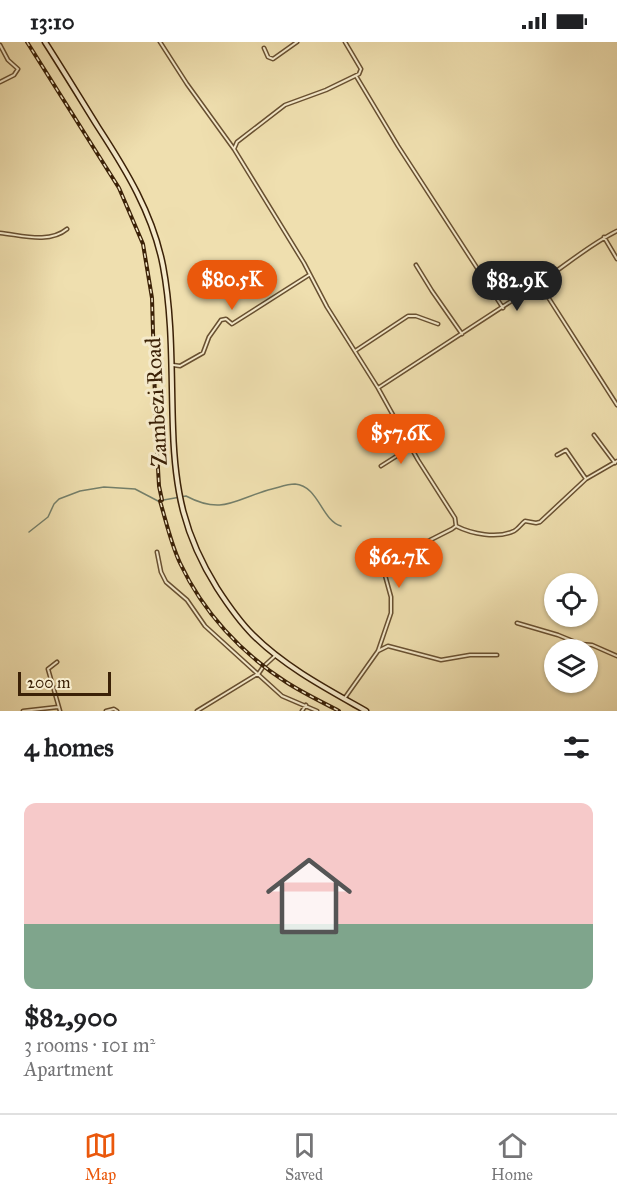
<!DOCTYPE html>
<meta charset="utf-8">
<style>
:root{--surface:#fff;--page:#f6f6f6;--text:#202124;--muted:#757577;--line:#e0e0e0;--accent:#ea580c}
body{margin:0;font-family:"IM FELL Great Primer",serif;background:var(--page);color:var(--text);height:100vh;display:flex;flex-direction:column;font-size:22px;white-space:nowrap}
*{box-sizing:border-box;margin:0}
p{font-size:20px;color:var(--muted)}
.icon{flex:none;width:33px;height:33px;fill:none;stroke:currentColor;stroke-width:2;stroke-linecap:round;stroke-linejoin:round}
.map{position:relative;height:669px;overflow:hidden}
.panel{display:flex;flex-direction:column;background:var(--surface);flex:1}
.panel>*{flex:none}
.controls{position:absolute;left:544px;top:531px;display:grid;gap:12px}
.controls a{display:grid;place-items:center;width:54px;height:54px;border-radius:50%;background:var(--surface);box-shadow:0 2px 4px #0004;font-size:30px}
.scale{position:absolute;left:18px;bottom:15px;width:93px;box-sizing:border-box;padding-left:6px;border:3px solid #3b2107;border-top:0;font-size:16px;line-height:21px;white-space:nowrap;color:#3b2107;-webkit-text-stroke:4px #f5eacb;paint-order:stroke}
.price{position:absolute;translate:-50% -51px;padding:0 14px;border-radius:21px;background:var(--accent);color:#fff;font-size:20px;line-height:39px;filter:drop-shadow(0 2px 3px #0008)}
.price::after{content:'';position:absolute;left:50%;top:36px;width:18px;height:14px;margin-left:-9px;background:inherit;clip-path:polygon(0 0,100% 0,50% 100%)}
.price.active{background:#222;color:#fff}
ul{padding:0;list-style:none}
li{display:grid;align-content:center;gap:12px;height:318px;padding:0 24px}
li+li{border-top:2px solid var(--line)}
li span{display:grid;place-items:center;height:186px;border-radius:12px;color:#555}
li>.icon{margin-inline-start:auto}
span .icon{width:108px;height:108px;fill:#fffc;stroke-width:1}
li b{font-size:26px}
h2{display:flex;justify-content:space-between;align-items:center;height:72px;padding:0 24px;font-size:26px}
.status{display:flex;justify-content:space-between;align-items:center;height:42px;padding:0 30px;background:var(--surface);direction:ltr}
.status svg{height:16px;fill:currentColor}
.tabs{display:flex;justify-content:space-around;align-items:center;height:84px;border-top:2px solid var(--line);background:var(--surface);font-size:16px;color:var(--muted)}
.tabs a{display:grid;justify-items:center;gap:3px}
.tabs .active{color:var(--accent)}
.map>svg:first-child{display:block}
.lines{fill:none;stroke-linecap:round;stroke-linejoin:round}
.stream{stroke:#747f6a;stroke-width:1.5}
.minor-casing{stroke:#685031;stroke-width:5}
.secondary-casing{stroke:#3b2107;stroke-width:7}
.minor{stroke:#f5eacb;stroke-width:2}
.secondary{stroke:#f5eacb;stroke-width:4}
.rail-casing{stroke:#3b2107;stroke-width:4}
.rail{stroke:#f5eacb;stroke-width:1.5;stroke-dasharray:4.5;stroke-linecap:butt}
.labels{text-anchor:middle;dominant-baseline:central;stroke-width:6;stroke-linejoin:round;paint-order:stroke}
.street-label{font-size:22px;fill:#3b2107;stroke:#f5eacb}
</style>
<div class="status"><b>13:10</b><svg viewBox="0 0 49 12"><path d="M0 12V9h3v3zM5 12V6h3v6zM10 12V3h3v9zM15 12V0h3v12zM26 1h20v11H26zM47 4h2v5h-2z"/></svg></div>
<div class="map">
<svg width="617" height="669" viewBox="0 0 617 669">
<rect width="100%" height="100%" fill="#efdfaf"/>
<filter id="stains"><feTurbulence type="fractalNoise" baseFrequency=".00333" numOctaves="4"/><feColorMatrix values="0 0 0 0 .2 0 0 0 0 .09 0 0 0 0 .02 0 0 0 .5 -.17"/></filter>
<radialGradient id="worn" r=".72"><stop offset=".6" stop-color="#630" stop-opacity="0"/><stop offset="1" stop-color="#630" stop-opacity=".3"/></radialGradient>
<g class="lines">
<path class="stream" d="M 29,490 L 48,475 L 54,462 L 59,457 L 80,449 L 104,445 L 135,447 L 158,459 L 186,454 C 224,474 236,456 272,447 C 280,445 287,442 295,442 C 319,444 321,478 341,484"/>
<defs>
<path id="minor" d="M 160,0 L 187,42 L 234,107 L 304,221 L 327,265 L 378,346 L 418,418 L 455,476 L 456,484 L 452,487 L 387,520 L 383,526 L 391,555 L 391,571 L 378,609 L 344,657
M 0,3 L 8,18 L 18,27 L 14,33 L 0,40
M 264,6 L 268,15 L 273,17 L 297,0
M 356,34 L 398,104 L 503,266
M 234,107 L 237,100 L 285,63 L 326,48 L 359,32 L 361,27 L 345,0
M 0,191 C 21,193 49,202 67,187
M 604,195 L 617,217
M 416,223 L 432,249 L 462,292
M 539,241 C 565,224 589,203 617,189
M 355,309 L 408,274 L 416,274 L 438,282
M 173,323 L 180,324 L 203,311 L 209,295 L 221,278 L 226,277 L 232,282 L 309,233
M 378,346 L 539,241 L 617,363
M 594,393 L 615,421
M 557,413 L 566,408 L 586,437
M 381,424 L 411,405
M 456,484 C 472,492 497,497 514,489 C 518,487 521,482 525,479 L 536,481 L 540,480 L 586,437 L 617,419
M 157,510 L 161,530 L 166,540 L 187,558 L 205,584 L 282,654 L 317,669
M 517,581 L 558,593 L 580,602 L 592,603 L 617,614
M 378,609 L 388,604 L 441,618 L 470,613 L 497,613
M 57,620 L 48,627 L 60,669
M 23,669 L 58,665
M 106,669 L 114,667 L 117,669
M 197,669 L 259,631 L 263,625 L 276,613
M 302,669 L 306,663"/>
<path id="secondary" d="M 45,0 C 63,28 80,56 98,85 C 126,128 153,172 163,224 C 173,277 171,333 173,387 C 175,449 184,493 217,546 C 228,563 239,579 253,593 C 285,625 327,647 366,669"/>
</defs>
<use href="#minor" class="minor-casing"/>
<use href="#secondary" class="secondary-casing"/>
<use href="#minor" class="minor"/>
<use href="#secondary" class="secondary"/>
<defs>
<path id="rail" d="M 27,0 L 119,146 L 143,202 L 152,256 L 156,391 L 159,444 L 162,458 L 160,459 C 166,479 171,502 180,521 C 203,570 241,611 286,640 C 303,651 322,660 339,669"/>
</defs>
<use href="#rail" class="rail-casing"/>
<use href="#rail" class="rail"/>
</g>
<g class="labels">
<g class="street-label">
<text transform="translate(156 360) rotate(-93)">Zambezi Road</text>
</g>
</g>
<rect width="100%" height="100%" filter="url(#stains)"/>
<rect width="100%" height="100%" fill="url(#worn)"/>
</svg>
<div class="controls">
<a><svg class="icon" aria-label="locate" viewBox="0 0 24 24"><circle cx="12" cy="12" r="6"/><path d="M12 2v4M12 18v4M2 12h4M18 12h4"/></svg></a>
<a><svg class="icon" aria-label="layers" viewBox="0 0 24 24"><path d="M12 4l9 5-9 5-9-5zM3 14l9 5 9-5"/></svg></a>
</div>
<div class="scale">200 m</div>
<b class="price" style="left:232px;top:269px">$80.5K</b>
<b class="price active" style="left:517px;top:270px">$82.9K</b>
<b class="price" style="left:401px;top:423px">$57.6K</b>
<b class="price" style="left:399px;top:547px">$62.7K</b>
</div>
<section class="panel">
<h2>4 homes<svg class="icon" aria-label="filters" viewBox="0 0 24 24"><path d="M4 7h16M4 17h16"/><circle cx="9" cy="7" r="2"/><circle cx="15" cy="17" r="2"/></svg></h2>
<ul>
<li><span style="background:linear-gradient(#f6c9c9 65%,#7fa58c 0)"><svg class="icon" aria-label="home" viewBox="0 0 24 24"><path d="M3 11l9-7 9 7M6 9v11h12V9"/></svg></span><div><b>$82,900</b><p>3 rooms · 101 m²</p><p>Apartment</p></div></li>
</ul>
</section>
<nav class="tabs">
<a class="active"><svg class="icon" aria-label="map" viewBox="0 0 24 24"><path d="M3 6l6-2 6 2 6-2v14l-6 2-6-2-6 2zM9 4v14M15 6v14"/></svg>Map</a>
<a><svg class="icon" aria-label="saved" viewBox="0 0 24 24"><path d="M7 4h10v16l-5-4-5 4z"/></svg>Saved</a>
<a><svg class="icon" aria-label="home" viewBox="0 0 24 24"><path d="M3 11l9-7 9 7M6 9v11h12V9"/></svg>Home</a>
</nav>
